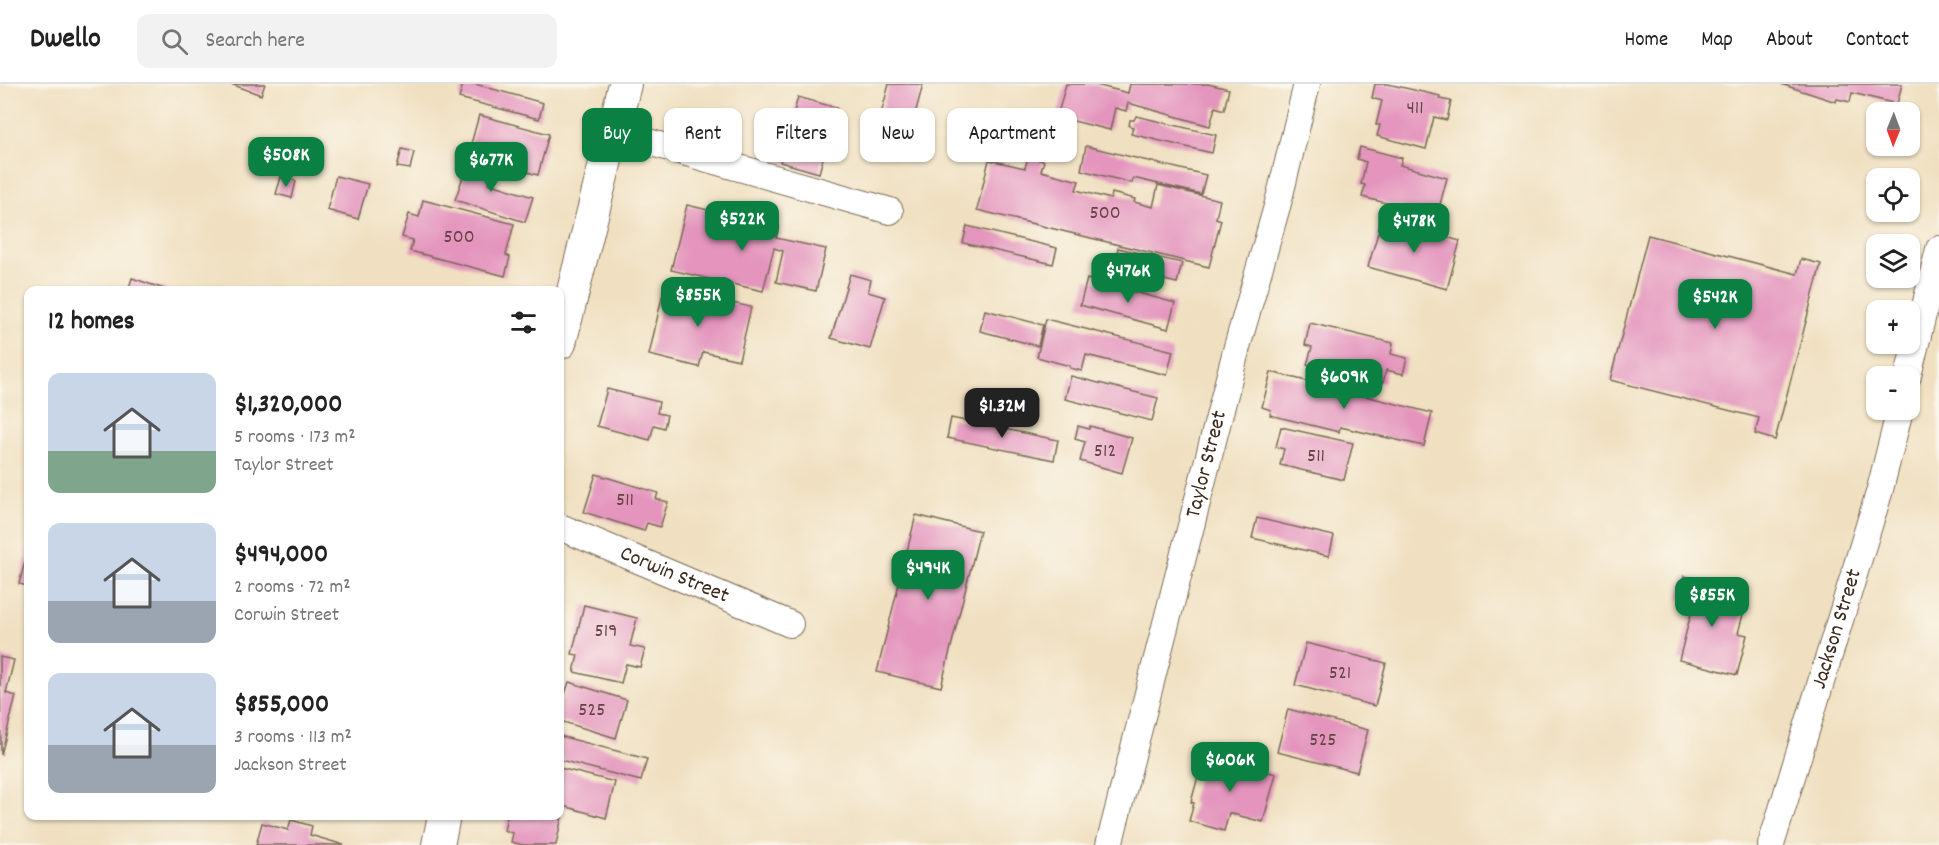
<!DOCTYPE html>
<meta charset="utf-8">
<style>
:root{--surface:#fff;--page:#f2f2f2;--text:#222;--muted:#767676;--line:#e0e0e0;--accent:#0b8043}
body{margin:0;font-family:Dekko,sans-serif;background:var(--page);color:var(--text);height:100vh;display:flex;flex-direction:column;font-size:22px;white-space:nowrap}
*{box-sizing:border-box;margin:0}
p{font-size:20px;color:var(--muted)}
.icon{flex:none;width:33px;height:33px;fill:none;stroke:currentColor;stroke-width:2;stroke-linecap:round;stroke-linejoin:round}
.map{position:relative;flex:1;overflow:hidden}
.panel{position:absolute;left:24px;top:202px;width:540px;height:534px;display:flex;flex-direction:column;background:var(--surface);border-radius:12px;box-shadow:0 2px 4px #0004}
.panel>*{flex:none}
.guide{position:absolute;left:582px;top:24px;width:570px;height:54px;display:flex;gap:12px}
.needle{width:39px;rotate:181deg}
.fabs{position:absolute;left:1866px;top:18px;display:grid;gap:12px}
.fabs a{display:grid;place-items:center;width:54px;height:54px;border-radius:12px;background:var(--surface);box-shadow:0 2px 4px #0004;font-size:30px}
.price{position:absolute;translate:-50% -51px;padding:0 14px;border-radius:12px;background:var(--accent);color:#fff;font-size:20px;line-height:39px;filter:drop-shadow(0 2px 3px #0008)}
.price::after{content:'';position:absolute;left:50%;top:36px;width:18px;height:14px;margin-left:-9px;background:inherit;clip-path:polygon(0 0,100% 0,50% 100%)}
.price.active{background:#222;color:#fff}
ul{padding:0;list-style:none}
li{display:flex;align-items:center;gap:18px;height:150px;padding:0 24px}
li span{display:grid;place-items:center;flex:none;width:168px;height:120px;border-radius:12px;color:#555}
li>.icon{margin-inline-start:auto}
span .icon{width:72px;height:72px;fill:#fffc;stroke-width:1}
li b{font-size:26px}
h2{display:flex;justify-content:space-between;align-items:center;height:72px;padding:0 24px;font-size:26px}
.tag{padding:0 21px;border-radius:12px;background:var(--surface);box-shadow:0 2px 4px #0004;font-size:21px;line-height:54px}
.tag.active{background:var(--accent);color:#fff}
header{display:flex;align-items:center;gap:36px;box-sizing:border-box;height:84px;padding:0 30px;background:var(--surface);border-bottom:2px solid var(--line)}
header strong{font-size:28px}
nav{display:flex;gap:33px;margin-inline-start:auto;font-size:21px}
.search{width:420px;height:54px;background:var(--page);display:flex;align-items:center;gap:15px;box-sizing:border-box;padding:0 21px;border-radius:12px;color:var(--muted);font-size:22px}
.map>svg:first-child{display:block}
.building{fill:#e494bd}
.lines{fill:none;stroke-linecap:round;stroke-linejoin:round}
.minor-casing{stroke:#7a6a57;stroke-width:28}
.tertiary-casing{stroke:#7a6a57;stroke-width:34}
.minor{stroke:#fff;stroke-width:26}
.tertiary{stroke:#fff;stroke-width:32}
.labels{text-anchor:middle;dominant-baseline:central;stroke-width:4.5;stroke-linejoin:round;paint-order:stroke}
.number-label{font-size:20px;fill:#654446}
.street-label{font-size:22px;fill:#3b2a1e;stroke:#fbf7ec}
</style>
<header>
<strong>Dwello</strong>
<div class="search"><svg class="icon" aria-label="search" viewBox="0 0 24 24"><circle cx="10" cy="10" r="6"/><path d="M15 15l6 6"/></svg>Search here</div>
<nav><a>Home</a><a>Map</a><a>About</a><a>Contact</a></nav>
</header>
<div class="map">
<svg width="1939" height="761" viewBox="0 0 1939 761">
<rect width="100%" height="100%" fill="#fbf7ec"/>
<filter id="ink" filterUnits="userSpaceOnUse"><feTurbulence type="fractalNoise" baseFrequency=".0167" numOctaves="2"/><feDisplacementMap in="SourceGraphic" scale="12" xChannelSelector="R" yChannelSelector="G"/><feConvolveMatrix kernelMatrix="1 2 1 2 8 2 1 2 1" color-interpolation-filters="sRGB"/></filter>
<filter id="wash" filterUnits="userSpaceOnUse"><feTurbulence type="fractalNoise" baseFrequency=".008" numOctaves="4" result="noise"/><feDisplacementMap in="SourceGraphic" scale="24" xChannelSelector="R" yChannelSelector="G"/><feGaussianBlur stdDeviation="1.35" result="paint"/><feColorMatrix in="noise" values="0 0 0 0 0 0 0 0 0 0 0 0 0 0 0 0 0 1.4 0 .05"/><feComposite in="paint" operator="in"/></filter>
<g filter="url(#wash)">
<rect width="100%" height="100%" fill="#f0e0c1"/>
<g id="blocks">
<path class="building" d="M 231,0 L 265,0 L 261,11 Z
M 463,0 L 475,0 L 543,19 L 539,35 L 459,14 Z
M 889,0 L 923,0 L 913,38 L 881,30 Z
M 1066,0 L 1092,0 L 1128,9 L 1130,0 L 1208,0 L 1229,5 L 1224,26 L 1215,23 L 1210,42 L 1128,19 L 1126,27 L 1115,24 L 1110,46 L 1057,33 Z
M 1375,0 L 1388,0 L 1440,12 L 1439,15 L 1451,17 L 1447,36 L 1434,33 L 1426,65 L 1377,52 L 1380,41 L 1376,41 L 1382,17 L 1372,14 Z
M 1781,0 L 1902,0 L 1897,20 L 1852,9 L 1850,18 L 1837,15 L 1836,18 Z
M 798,13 L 837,24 L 819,89 L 780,78 Z
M 479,31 L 549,50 L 538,91 L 468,71 Z
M 1136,32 L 1216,51 L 1212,69 L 1131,50 L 1133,43 L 1129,42 L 1130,36 L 1134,36 Z
M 1086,62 L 1206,91 L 1201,110 L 1133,94 L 1132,99 L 1081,86 Z
M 1360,63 L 1402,74 L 1400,81 L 1447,94 L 1437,132 L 1362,113 L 1365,101 L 1361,100 L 1366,78 L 1357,75 Z
M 402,65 L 414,68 L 410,85 L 397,83 Z
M 1028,73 L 1044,77 L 1041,87 L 1079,97 L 1076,106 L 1111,115 L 1112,109 L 1135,115 L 1134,118 L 1153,123 L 1158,101 L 1220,116 L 1216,134 L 1221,136 L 1209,183 L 977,126 L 989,76 L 1025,84 Z
M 469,75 L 494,83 L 488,99 L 533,113 L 525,138 L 455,116 Z
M 336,92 L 368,100 L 358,135 L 327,126 Z
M 281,93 L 296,97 L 292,114 L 276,110 Z
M 423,116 L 514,140 L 506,171 L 510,173 L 505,192 L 410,167 L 413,156 L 402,153 L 409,130 L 419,133 Z
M 687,121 L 779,143 L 776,154 L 826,165 L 816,207 L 776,198 L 783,167 L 774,164 L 763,207 L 671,186 Z
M 1382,135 L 1460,157 L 1447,205 L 1368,183 Z
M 967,142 L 1057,164 L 1053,180 L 963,159 Z
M 1648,151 L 1797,190 L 1801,175 L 1821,180 L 1775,356 L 1755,350 L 1759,334 L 1610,296 Z
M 1118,164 L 1182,179 L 1177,199 L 1113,184 Z
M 850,190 L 871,196 L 868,208 L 885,213 L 870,265 L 831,254 Z
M 132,194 L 170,207 L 128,207 Z
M 1087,195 L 1175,219 L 1168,245 L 1080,221 Z
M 664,204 L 751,223 L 739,276 L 703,268 L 699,283 L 649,271 Z
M 985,226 L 1043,241 L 1038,262 L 980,247 Z
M 1046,235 L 1173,267 L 1167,291 L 1086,271 L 1082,287 L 1070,284 L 1070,282 L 1037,273 Z
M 1310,239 L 1393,259 L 1391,270 L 1407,274 L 1403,290 L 1386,286 L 1383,299 L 1307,281 L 1312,263 L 1305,261 Z
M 1271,288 L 1432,329 L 1424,362 L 1340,343 L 1339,348 L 1270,331 L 1271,326 L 1262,323 Z
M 1071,292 L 1158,314 L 1152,337 L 1065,315 Z
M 607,305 L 659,318 L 657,329 L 667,331 L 664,344 L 654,341 L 650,356 L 597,342 Z
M 951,334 L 1058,356 L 1054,376 L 947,354 Z
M 1078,342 L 1089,345 L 1090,342 L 1132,354 L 1122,389 L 1080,377 L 1085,358 L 1075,355 Z
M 1281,343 L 1353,359 L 1344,396 L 1280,381 L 1284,365 L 1276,363 Z
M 596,390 L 658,409 L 656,415 L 668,418 L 660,443 L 647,439 L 644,447 L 584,428 Z
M 916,431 L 980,447 L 941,603 L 877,588 Z
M 1257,434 L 1334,452 L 1329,472 L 1252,454 Z
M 28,466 L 28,502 L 19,500 Z
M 1684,492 L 1728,503 L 1724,518 L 1745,523 L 1738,549 L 1747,551 L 1737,591 L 1679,576 L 1694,518 L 1679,514 Z
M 584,521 L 637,534 L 630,562 L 645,565 L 640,583 L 626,580 L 621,599 L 574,588 L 578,571 L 572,570 Z
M 1306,559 L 1386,579 L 1375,622 L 1295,601 Z
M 0,573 L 14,576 L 6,609 L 16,612 L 1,671 Z
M 569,598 L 627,616 L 616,654 L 560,637 L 560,615 L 563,616 Z
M 1288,625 L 1368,646 L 1357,688 L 1277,668 Z
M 560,652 L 647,675 L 641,697 L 560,676 Z
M 1204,671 L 1276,690 L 1263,738 L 1229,729 L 1224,747 L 1189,737 L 1194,719 L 1191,718 Z
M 560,684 L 615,698 L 606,734 L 560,721 Z
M 507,732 L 562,732 L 556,761 L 523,761 L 511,758 L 513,749 L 504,747 Z
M 291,736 L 312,742 L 310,751 L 344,761 L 256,761 L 262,739 L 288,746 Z"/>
</g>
</g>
<g filter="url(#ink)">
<use href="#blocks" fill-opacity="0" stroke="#7a6a57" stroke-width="1.5"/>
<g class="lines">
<defs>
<g id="minor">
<path d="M 613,48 L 890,127"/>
<path d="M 1908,292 L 1939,165"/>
<path id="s1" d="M 560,443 L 790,540"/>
<path id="s2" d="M 1109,761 L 1237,263 L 1278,119 L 1307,0"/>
<path id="s3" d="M 1771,761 L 1879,409 L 1900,326"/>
</g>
<path id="tertiary" d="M 560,259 L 625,0
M 438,761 L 444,732"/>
</defs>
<use href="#minor" class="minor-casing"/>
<use href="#tertiary" class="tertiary-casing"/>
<use href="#minor" class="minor"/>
<use href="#tertiary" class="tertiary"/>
</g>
</g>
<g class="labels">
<g class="number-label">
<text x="1415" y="25">411</text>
<text x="1105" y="130">500</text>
<text x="459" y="154">500</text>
<text x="1105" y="368">512</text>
<text x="1316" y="373">511</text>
<text x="625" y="417">511</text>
<text x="606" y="548">519</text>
<text x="1340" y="590">521</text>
<text x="592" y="627">525</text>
<text x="1323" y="657">525</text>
</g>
<g class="street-label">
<text stroke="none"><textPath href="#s2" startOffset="393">Taylor Street</textPath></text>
<text stroke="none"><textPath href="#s1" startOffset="124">Corwin Street</textPath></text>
<text stroke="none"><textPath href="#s3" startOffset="226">Jackson Street</textPath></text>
</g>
</g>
</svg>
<div class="fabs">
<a><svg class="needle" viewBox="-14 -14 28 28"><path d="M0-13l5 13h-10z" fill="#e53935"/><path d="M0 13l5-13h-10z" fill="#767676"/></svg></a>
<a><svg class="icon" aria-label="locate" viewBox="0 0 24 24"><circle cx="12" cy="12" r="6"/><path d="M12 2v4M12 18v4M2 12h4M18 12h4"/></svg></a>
<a><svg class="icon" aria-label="layers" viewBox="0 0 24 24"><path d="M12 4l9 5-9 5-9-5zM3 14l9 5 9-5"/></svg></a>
<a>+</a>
<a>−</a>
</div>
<b class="price" style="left:286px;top:104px">$508K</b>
<b class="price" style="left:491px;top:109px">$677K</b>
<b class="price" style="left:742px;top:168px">$522K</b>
<b class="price" style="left:1414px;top:170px">$478K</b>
<b class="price" style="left:1128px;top:220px">$476K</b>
<b class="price" style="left:698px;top:244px">$855K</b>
<b class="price" style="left:1715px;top:246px">$542K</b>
<b class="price" style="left:1344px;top:326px">$609K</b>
<b class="price active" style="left:1002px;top:355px">$1.32M</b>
<b class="price" style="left:928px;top:517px">$494K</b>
<b class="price" style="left:1712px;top:544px">$855K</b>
<b class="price" style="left:1230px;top:709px">$606K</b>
<div class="guide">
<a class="tag active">Buy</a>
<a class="tag">Rent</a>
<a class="tag">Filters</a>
<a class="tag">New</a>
<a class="tag">Apartment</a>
</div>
<section class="panel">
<h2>12 homes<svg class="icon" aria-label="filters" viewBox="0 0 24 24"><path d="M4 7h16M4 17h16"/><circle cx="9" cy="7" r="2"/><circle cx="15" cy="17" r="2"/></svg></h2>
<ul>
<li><span style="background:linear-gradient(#c9d6e8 65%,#7fa58c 0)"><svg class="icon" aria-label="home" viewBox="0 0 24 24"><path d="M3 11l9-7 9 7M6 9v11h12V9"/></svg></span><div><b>$1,320,000</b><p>5 rooms · 173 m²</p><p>Taylor Street</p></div></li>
<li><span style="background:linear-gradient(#c9d6e8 65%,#9aa5b1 0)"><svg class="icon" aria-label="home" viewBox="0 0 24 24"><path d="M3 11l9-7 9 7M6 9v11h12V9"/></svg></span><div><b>$494,000</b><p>2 rooms · 72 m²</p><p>Corwin Street</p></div></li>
<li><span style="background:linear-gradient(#c9d6e8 60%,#9aa5b1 0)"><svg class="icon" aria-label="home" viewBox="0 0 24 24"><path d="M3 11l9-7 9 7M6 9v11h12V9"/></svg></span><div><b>$855,000</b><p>3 rooms · 113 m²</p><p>Jackson Street</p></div></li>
</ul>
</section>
</div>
